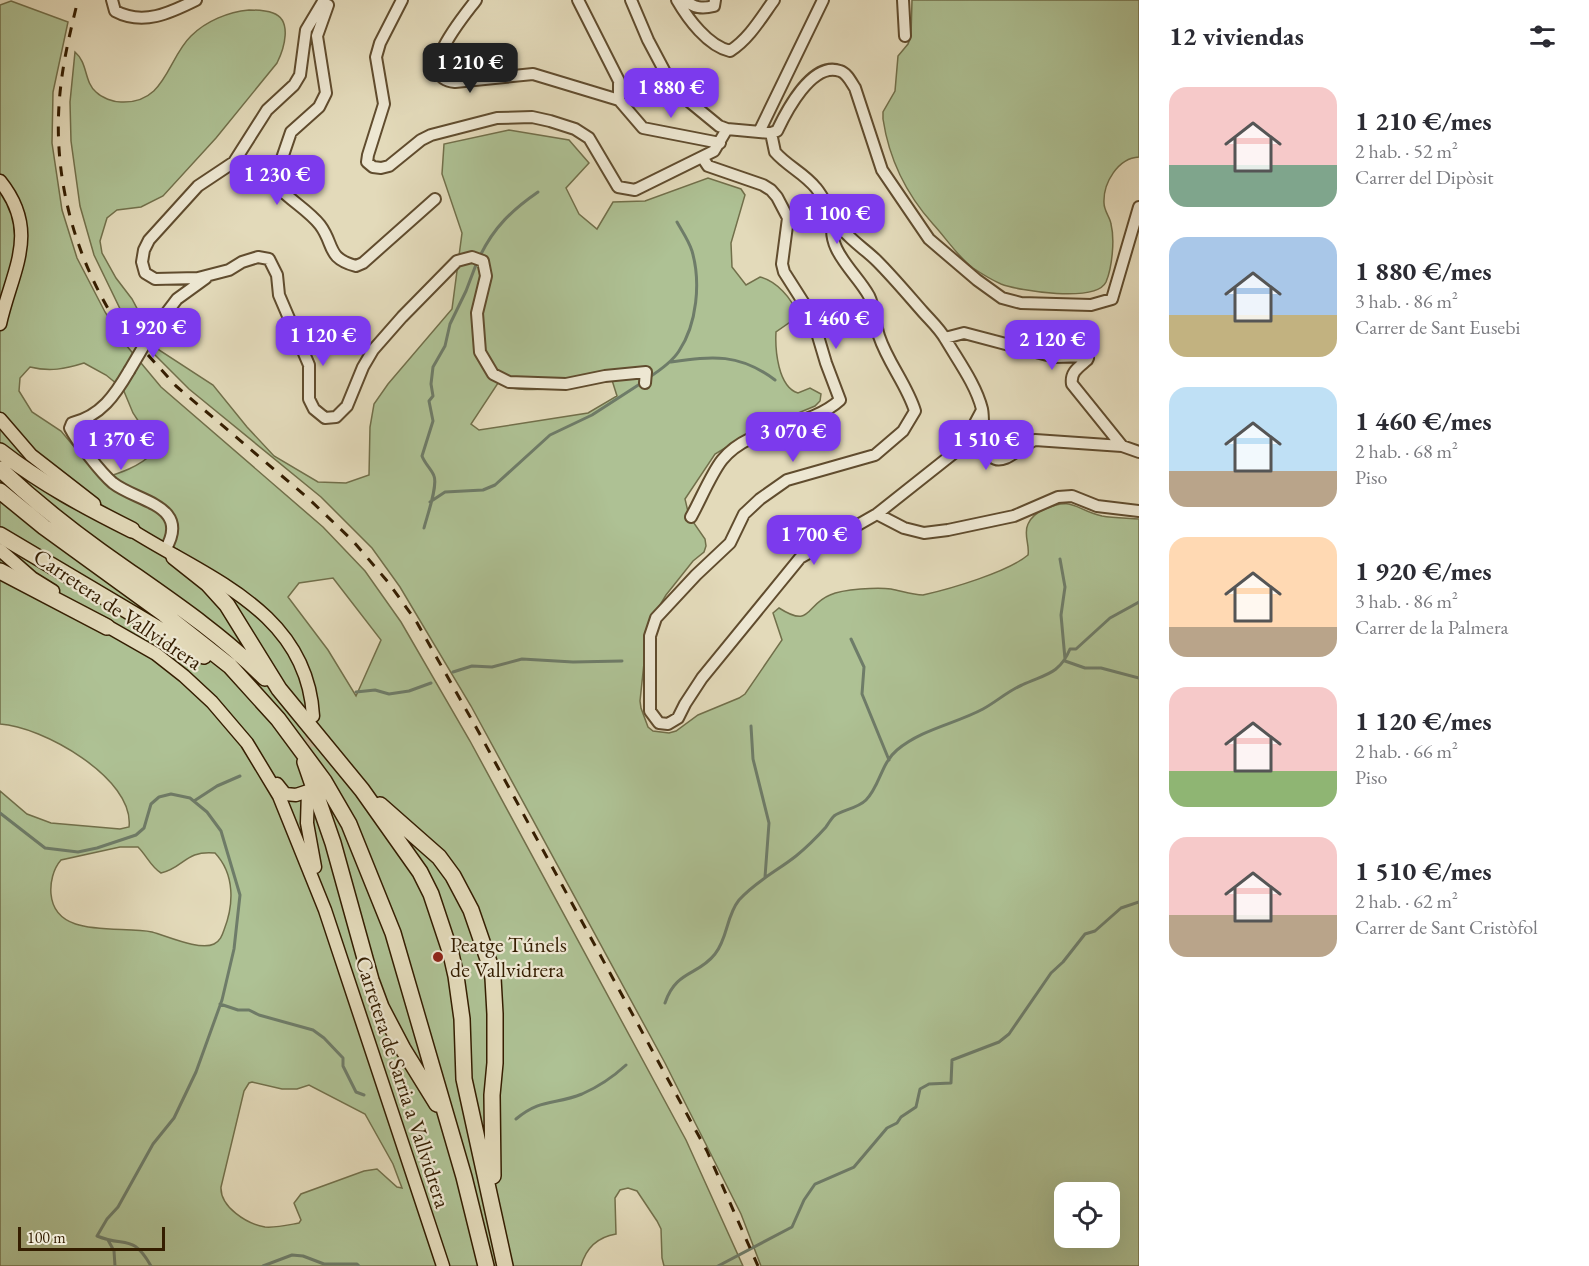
<!DOCTYPE html>
<html lang="es">
<meta charset="utf-8">
<style>
:root{--surface:#fff;--page:#f2f2f3;--text:#2b2b33;--muted:#7c7c81;--accent:#7c3aed}
body{margin:0;font-family:"EB Garamond",serif;background:var(--page);color:var(--text);height:100vh;display:flex;flex-direction:column;font-size:22px;white-space:nowrap}
*{box-sizing:border-box;margin:0}
p{font-size:20px;color:var(--muted)}
.icon{flex:none;width:33px;height:33px;fill:none;stroke:currentColor;stroke-width:2;stroke-linecap:round;stroke-linejoin:round}
.map{position:relative;flex:1;overflow:hidden}
.panel{display:flex;flex-direction:column;background:var(--surface);width:450px}
.panel>*{flex:none}
.buttons{position:absolute;left:1054px;top:1182px;display:grid;gap:12px}
.buttons a{display:grid;place-items:center;width:66px;height:66px;border-radius:12px;background:var(--surface);box-shadow:0 6px 24px #0002;font-size:30px}
.scale{position:absolute;left:18px;bottom:15px;width:147px;box-sizing:border-box;padding-left:6px;border:3px solid #341d00;border-top:0;font-size:16px;line-height:21px;white-space:nowrap;color:#341d00;-webkit-text-stroke:4px #ede7d2;paint-order:stroke}
.price{position:absolute;translate:-50% -51px;padding:0 14px;border-radius:12px;background:var(--accent);color:#fff;font-size:20px;line-height:39px;filter:drop-shadow(0 2px 3px #0008)}
.price::after{content:'';position:absolute;left:50%;top:36px;width:18px;height:14px;margin-left:-9px;background:inherit;clip-path:polygon(0 0,100% 0,50% 100%)}
.price.selected{background:#222;color:#fff}
ul{padding:0;list-style:none}
li{display:flex;align-items:center;gap:18px;height:150px;padding:0 30px}
li span{display:grid;place-items:center;flex:none;width:168px;height:120px;border-radius:18px;color:#555}
li>.icon{margin-inline-start:auto}
span .icon{width:72px;height:72px;fill:#fffc;stroke-width:1}
li b{font-size:26px}
h2{display:flex;justify-content:space-between;align-items:center;height:72px;padding:0 30px;font-size:26px}
main{display:flex;flex:1;min-height:0}
.map>svg:first-child{display:block}
.green{fill:#aec194;stroke:#716f4a;stroke-width:1.5;fill-rule:evenodd}
.lines{fill:none;stroke-linecap:round;stroke-linejoin:round}
.stream{stroke:#6e7c69;stroke-width:3}
.major-tunnel{stroke:#c0b495;stroke-width:12;stroke-dasharray:12 6;stroke-linecap:butt}
.minor-casing{stroke:#604c2e;stroke-width:14}
.major-casing{stroke:#341d00;stroke-width:15}
.highway-casing{stroke:#341d00;stroke-width:18}
.minor{stroke:#ede7d2;stroke-width:10}
.major{stroke:#e3daba;stroke-width:12}
.highway{stroke:#e3daba;stroke-width:15}
.rail{stroke:#341d00;stroke-width:3;stroke-dasharray:10 10;stroke-linecap:butt}
.minor-bridge-casing{stroke:#604c2e;stroke-width:14;stroke-linecap:butt}
.minor-bridge{stroke:#ede7d2;stroke-width:10}
.poi-dot{fill:#8f2418;stroke:#ede7d2;stroke-width:2}
.labels{text-anchor:middle;dominant-baseline:central;stroke-width:4.5;stroke-linejoin:round;paint-order:stroke}
.street-label{font-size:22px;fill:#341d00;stroke:#ede7d2}
.poi-label{font-size:22px;fill:#341d00;stroke:#ede7d2;text-anchor:start}
</style>
<main>
<div class="map">
<svg width="1139" height="1266" viewBox="0 0 1139 1266">
<rect width="100%" height="100%" fill="#e3daba"/>
<filter id="stains"><feTurbulence type="fractalNoise" baseFrequency=".00333" numOctaves="4"/><feColorMatrix values="0 0 0 0 .2 0 0 0 0 .09 0 0 0 0 .02 0 0 0 .5 -.17"/></filter>
<radialGradient id="worn" r=".72"><stop offset=".6" stop-color="#630" stop-opacity="0"/><stop offset="1" stop-color="#630" stop-opacity=".3"/></radialGradient>
<path class="green" d="M 912,0 L 1139,0 L 1139,157 C 1118,158 1103,183 1104,203 C 1104,211 1110,217 1111,224 C 1115,240 1112,268 1106,282 C 1096,303 1019,291 1001,284 C 992,280 982,274 973,268 C 958,257 946,238 933,224 C 907,195 889,159 883,119 L 883,112 L 895,91 L 898,56 L 908,44 L 911,36 Z
M 11,1 L 68,22 L 53,92 L 52,143 L 62,210 L 77,258 L 105,312 L 126,345 L 161,387 L 323,527 L 365,571 L 401,622 L 470,741 L 686,1140 L 743,1266 L 664,1266 L 662,1258 L 661,1229 L 657,1221 L 637,1191 L 628,1188 L 620,1190 L 615,1198 L 616,1234 C 598,1237 586,1248 581,1266 L 0,1266 L 0,791 L 27,814 L 51,823 L 120,829 L 129,827 C 135,778 41,726 0,724 L 0,5 ZM 84,363 L 106,375 L 123,389 L 133,413 L 154,445 L 153,453 C 139,467 120,473 101,479 L 61,431 L 32,412 L 19,391 L 20,378 L 30,367 C 50,372 65,369 84,363 ZM 333,578 L 381,640 L 356,696 L 328,650 L 288,597 L 299,583 ZM 120,847 L 138,847 C 147,856 151,867 161,873 C 184,868 185,850 215,853 C 235,874 234,905 224,930 C 222,936 220,941 214,944 C 200,951 167,936 152,932 C 121,925 55,940 51,894 C 50,883 53,869 61,860 ZM 252,1082 L 282,1089 L 297,1089 L 309,1085 L 365,1114 L 393,1164 L 402,1188 L 397,1187 L 377,1169 L 364,1171 L 301,1194 L 294,1203 L 301,1220 L 299,1223 C 288,1225 276,1228 265,1227 C 247,1224 220,1207 221,1187 L 244,1091 L 249,1083 Z
M 249,10 C 257,10 265,10 273,13 C 293,20 284,49 277,63 L 216,138 L 163,196 L 141,207 L 117,210 L 107,218 L 100,241 L 102,253 L 116,278 L 132,299 L 159,350 L 213,385 L 247,427 L 274,456 L 318,482 L 346,483 L 369,475 L 370,427 L 374,404 L 388,384 L 452,309 L 462,233 L 442,174 L 444,144 L 509,130 L 569,140 L 589,163 L 566,188 L 579,214 L 597,229 L 613,202 L 645,201 L 708,178 L 741,189 L 745,195 L 731,243 L 732,267 L 746,285 L 760,277 C 776,281 792,298 797,314 L 793,320 L 776,332 C 775,350 778,387 798,393 L 810,388 L 821,394 L 820,401 L 815,406 L 750,433 L 715,454 L 685,499 L 689,516 L 705,539 L 706,546 L 704,552 L 693,561 L 666,595 L 648,625 L 640,701 L 641,708 L 648,727 L 653,731 L 669,733 L 676,731 L 698,715 L 739,698 L 745,694 L 782,640 L 773,613 L 779,608 C 812,629 805,605 830,595 C 843,589 878,587 891,589 C 902,591 912,595 923,595 C 950,589 1008,572 1028,555 C 1030,545 1023,534 1028,524 C 1031,517 1038,512 1045,509 C 1074,496 1075,510 1102,516 C 1114,518 1127,518 1139,519 L 1139,1266 L 761,1266 L 741,1214 L 665,1063 L 471,706 L 400,587 L 372,548 L 321,497 L 189,389 L 150,350 L 126,321 L 94,255 L 80,206 L 71,141 L 70,102 L 75,52 C 88,63 84,82 96,92 C 102,98 113,102 121,102 C 166,104 167,59 191,36 C 206,21 228,12 249,10 ZM 611,377 L 617,396 L 588,413 L 479,430 L 471,424 L 498,383 C 517,396 590,387 611,377 ZM 1065,1192 L 1110,1192 L 1110,1238 L 1065,1238 Z"/>
<g class="lines">
<path class="stream" d="M 480,256 C 494,227 512,210 538,192
M 671,362 C 713,356 739,353 775,380
M 648,378 C 659,371 672,362 679,351 C 697,324 701,282 692,251 C 689,241 682,231 677,222
M 430,502 L 445,492 L 483,490 L 495,485 L 550,435 L 592,415 L 643,382
M 424,528 C 427,516 438,486 434,476 C 432,470 425,464 422,456 L 433,421 L 429,401 L 433,396 L 431,384 L 433,367 L 445,346 L 450,324 L 466,291 L 477,262
M 1060,559 L 1065,587 L 1061,615 L 1065,659
M 851,639 L 864,667 L 862,694 L 889,760
M 1065,661 L 1085,668 L 1101,668 L 1139,678
M 453,672 L 472,666 L 492,667 L 522,659 L 573,662 L 622,661
M 356,692 L 375,690 L 389,694 L 409,691 L 431,683
M 751,726 L 753,759 L 769,823 L 765,877
M 194,801 L 217,786 L 240,776
M 0,813 L 45,848 L 78,852 L 97,848 L 136,835 L 144,828 L 151,804 L 159,797 L 171,794 L 190,798 L 207,812 L 221,831 L 240,895 L 234,949 L 222,1000 L 196,1072 L 174,1118 L 153,1144 L 118,1207 L 107,1219 L 97,1236 C 126,1248 132,1233 151,1266
M 665,1003 C 676,970 698,976 715,954 C 728,938 726,916 739,900 C 756,881 777,871 796,856 C 807,847 817,837 826,827 C 828,824 831,819 834,816 C 841,810 857,809 866,800 C 880,786 881,763 897,750 C 922,729 955,724 983,709 C 996,702 1008,691 1022,685 C 1045,674 1059,675 1070,649 L 1076,649 L 1110,618 L 1139,602
M 220,1004 L 238,1010 L 249,1010 L 259,1015 L 313,1030 L 324,1038 L 343,1058 L 343,1066 L 356,1092 L 364,1095
M 516,1119 C 541,1098 555,1105 582,1094 C 598,1087 613,1077 626,1065
M 108,1240 L 114,1251 L 115,1266
M 263,1266 L 292,1255 L 303,1256 L 324,1264 L 357,1264 L 359,1266
M 718,1266 L 792,1227 L 804,1200 L 815,1184 L 854,1167 L 887,1128 L 897,1123 L 901,1117 L 916,1107 L 920,1089 L 929,1084 L 951,1083 L 952,1060 L 999,1042 L 1009,1034 L 1051,973 L 1063,962 L 1085,934 L 1095,931 L 1121,908 L 1139,902"/>
<path class="major-tunnel" d="M 309,765 L 312,726"/>
<defs>
<path id="minor" d="M 112,0 L 115,11 C 143,26 170,13 196,0
M 324,0 L 306,30 L 300,75 L 294,85 L 267,110 L 234,162 L 198,186 L 149,240 L 144,250 L 142,262 L 145,273 L 155,279 L 198,278 L 229,270 L 242,262 L 258,257 L 269,259 L 277,275 L 279,295 L 309,365 L 309,399 L 314,409 L 325,418 L 336,417 L 347,406 L 363,367 L 373,350 L 402,317 L 457,261 L 472,257 L 483,261 L 486,276 L 477,313 L 480,352 L 493,374 L 509,382 L 566,384 L 605,376 L 646,372 L 645,383
M 402,0 L 380,43 L 376,57 L 384,104 L 368,155 L 367,162 L 373,167 L 381,168 L 389,166 L 421,140 L 431,135 L 497,118 L 532,117 L 550,121 L 575,129 L 589,138 L 618,187 L 635,190 L 714,151 L 727,129
M 476,0 C 465,15 411,77 455,82 L 533,74 L 619,100
M 578,0 L 619,81 L 619,100 L 643,128 L 720,143
M 631,0 L 648,40 L 674,89 L 719,126 L 727,129 L 771,133
M 677,0 C 688,19 708,46 730,51 C 749,39 761,18 774,0
M 685,0 C 694,8 702,9 714,6 L 715,0
M 903,0 L 905,36
M 328,5 L 317,36 L 326,93 L 319,107 L 291,132 L 278,170 L 278,183 L 281,190 C 293,202 310,212 320,225 C 335,245 326,258 356,266 L 363,263 L 435,199
M 759,132 L 823,0
M 771,133 L 777,131 C 786,112 812,61 840,71 C 847,73 851,82 855,88 L 882,170 L 929,239 L 977,280 L 1002,298 L 1021,303 L 1091,305 L 1112,299 L 1139,207
M 771,133 L 775,152 C 787,166 804,173 816,188 C 827,201 831,218 843,230 C 853,242 866,250 877,261 C 893,277 908,295 923,312 C 931,321 940,329 946,340 C 959,362 976,385 982,409 C 985,423 979,448 992,457 C 1004,467 1023,444 1035,440 L 1122,446 L 1139,452
M 834,219 C 824,249 856,272 869,296 C 875,308 875,324 879,336 C 888,363 907,385 915,411 L 903,431 L 875,455 L 787,480 L 760,499 L 744,514 L 730,543 L 696,575 L 656,618 L 650,636 L 650,711 L 659,723 L 668,724 L 678,718 L 685,704 L 702,678 L 800,558 L 877,514 L 959,449 L 966,440 L 982,410
M 152,332 L 177,299 L 206,278
M 945,338 L 964,333 L 1055,357 L 1086,356 L 1088,358 L 1087,360 C 1079,367 1070,372 1072,384 L 1122,446
M 129,371 C 115,395 101,416 72,423 L 70,428 C 77,442 101,473 113,483 C 137,502 192,505 165,550
M 877,514 L 904,528 L 924,533 L 948,530 L 1014,516 L 1058,497 L 1072,496 L 1097,506 L 1139,511
M 691,517 C 700,501 711,474 722,460 C 751,424 807,430 840,400 L 826,363 L 812,316 L 784,272 L 782,264 L 788,218 L 777,197 L 771,190 L 763,185 L 708,166 L 702,157"/>
<path id="major" d="M 0,181 C 41,232 12,270 0,324
M 0,419 L 31,455 L 94,504
M 125,526 C 201,576 307,608 313,716
M 0,550 L 32,578 L 53,591
M 100,622 L 156,654 L 184,676 L 212,702 L 247,743 L 279,796 L 325,910 L 443,1266
M 277,784 L 285,794 L 296,795 L 308,791 L 307,823 L 315,867"/>
<path id="highway" d="M 0,451 C 41,483 86,507 132,530
M 0,469 C 31,498 64,525 99,550 C 156,591 215,628 265,678
M 0,491 L 44,527 L 164,614 L 230,666 L 278,719 L 324,781 L 349,824 L 393,933 L 464,1177 L 486,1266
M 0,535 L 204,656
M 174,557 L 208,584 L 227,605 L 279,689 L 362,790 L 420,872 L 431,894 L 451,954 L 456,976 L 462,1019 L 464,1079 L 505,1266
M 0,571 L 107,627
M 305,762 L 333,843 L 371,980 L 381,1007 L 403,1049 L 437,1104
M 380,805 L 439,857 L 453,876 L 471,910 L 489,962 L 493,978 L 495,1014 L 495,1063 L 492,1095 L 493,1176"/>
</defs>
<use href="#minor" class="minor-casing"/>
<use href="#major" class="major-casing"/>
<use href="#highway" class="highway-casing"/>
<use href="#minor" class="minor"/>
<use href="#major" class="major"/>
<use href="#highway" class="highway"/>
<path class="rail" d="M 76,8 C 70,33 64,58 61,84 C 49,179 78,274 135,349
M 148,355 L 176,386 L 309,499 L 353,541 L 388,582 L 416,621 L 477,729 L 707,1151 L 758,1266"/>
<defs>
<path id="minor-bridge" d="M 129,371 L 152,332"/>
</defs>
<use href="#minor-bridge" class="minor-bridge-casing"/>
<use href="#minor-bridge" class="minor-bridge"/>
</g>
<circle class="poi-dot" cx="438" cy="957" r="6"/>
<g class="labels">
<g class="street-label">
<text transform="translate(118 609) rotate(34)">Carretera de Vallvidrera</text>
<text transform="translate(403 1082) rotate(72)">Carretera de Sarria a Vallvidrera</text>
</g>
<g class="poi-label">
<text x="450" y="944">Peatge Túnels<tspan x="450" dy="25">de Vallvidrera</tspan></text>
</g>
</g>
<rect width="100%" height="100%" filter="url(#stains)"/>
<rect width="100%" height="100%" fill="url(#worn)"/>
</svg>
<div class="buttons">
<a><svg class="icon" aria-label="locate" viewBox="0 0 24 24"><circle cx="12" cy="12" r="6"/><path d="M12 2v4M12 18v4M2 12h4M18 12h4"/></svg></a>
</div>
<div class="scale">100 m</div>
<b class="price selected" style="left:470px;top:94px">1 210 €</b>
<b class="price" style="left:671px;top:119px">1 880 €</b>
<b class="price" style="left:277px;top:206px">1 230 €</b>
<b class="price" style="left:837px;top:245px">1 100 €</b>
<b class="price" style="left:836px;top:350px">1 460 €</b>
<b class="price" style="left:153px;top:359px">1 920 €</b>
<b class="price" style="left:323px;top:367px">1 120 €</b>
<b class="price" style="left:1052px;top:371px">2 120 €</b>
<b class="price" style="left:793px;top:463px">3 070 €</b>
<b class="price" style="left:121px;top:471px">1 370 €</b>
<b class="price" style="left:986px;top:471px">1 510 €</b>
<b class="price" style="left:814px;top:566px">1 700 €</b>
</div>
<section class="panel">
<h2>12 viviendas<svg class="icon" aria-label="filters" viewBox="0 0 24 24"><path d="M4 7h16M4 17h16"/><circle cx="9" cy="7" r="2"/><circle cx="15" cy="17" r="2"/></svg></h2>
<ul>
<li><span style="background:linear-gradient(#f6c9c9 65%,#7fa58c 0)"><svg class="icon" aria-label="home" viewBox="0 0 24 24"><path d="M3 11l9-7 9 7M6 9v11h12V9"/></svg></span><div><b>1 210 €/mes</b><p>2 hab. · 52 m²</p><p>Carrer del Dipòsit</p></div></li>
<li><span style="background:linear-gradient(#a9c7e8 65%,#c2b280 0)"><svg class="icon" aria-label="home" viewBox="0 0 24 24"><path d="M3 11l9-7 9 7M6 9v11h12V9"/></svg></span><div><b>1 880 €/mes</b><p>3 hab. · 86 m²</p><p>Carrer de Sant Eusebi</p></div></li>
<li><span style="background:linear-gradient(#bfe0f5 70%,#b9a48a 0)"><svg class="icon" aria-label="home" viewBox="0 0 24 24"><path d="M3 11l9-7 9 7M6 9v11h12V9"/></svg></span><div><b>1 460 €/mes</b><p>2 hab. · 68 m²</p><p>Piso</p></div></li>
<li><span style="background:linear-gradient(#ffd9b3 75%,#b9a48a 0)"><svg class="icon" aria-label="home" viewBox="0 0 24 24"><path d="M3 11l9-7 9 7M6 9v11h12V9"/></svg></span><div><b>1 920 €/mes</b><p>3 hab. · 86 m²</p><p>Carrer de la Palmera</p></div></li>
<li><span style="background:linear-gradient(#f6c9c9 70%,#8fb573 0)"><svg class="icon" aria-label="home" viewBox="0 0 24 24"><path d="M3 11l9-7 9 7M6 9v11h12V9"/></svg></span><div><b>1 120 €/mes</b><p>2 hab. · 66 m²</p><p>Piso</p></div></li>
<li><span style="background:linear-gradient(#f6c9c9 65%,#b9a48a 0)"><svg class="icon" aria-label="home" viewBox="0 0 24 24"><path d="M3 11l9-7 9 7M6 9v11h12V9"/></svg></span><div><b>1 510 €/mes</b><p>2 hab. · 62 m²</p><p>Carrer de Sant Cristòfol</p></div></li>
</ul>
</section>
</main>
